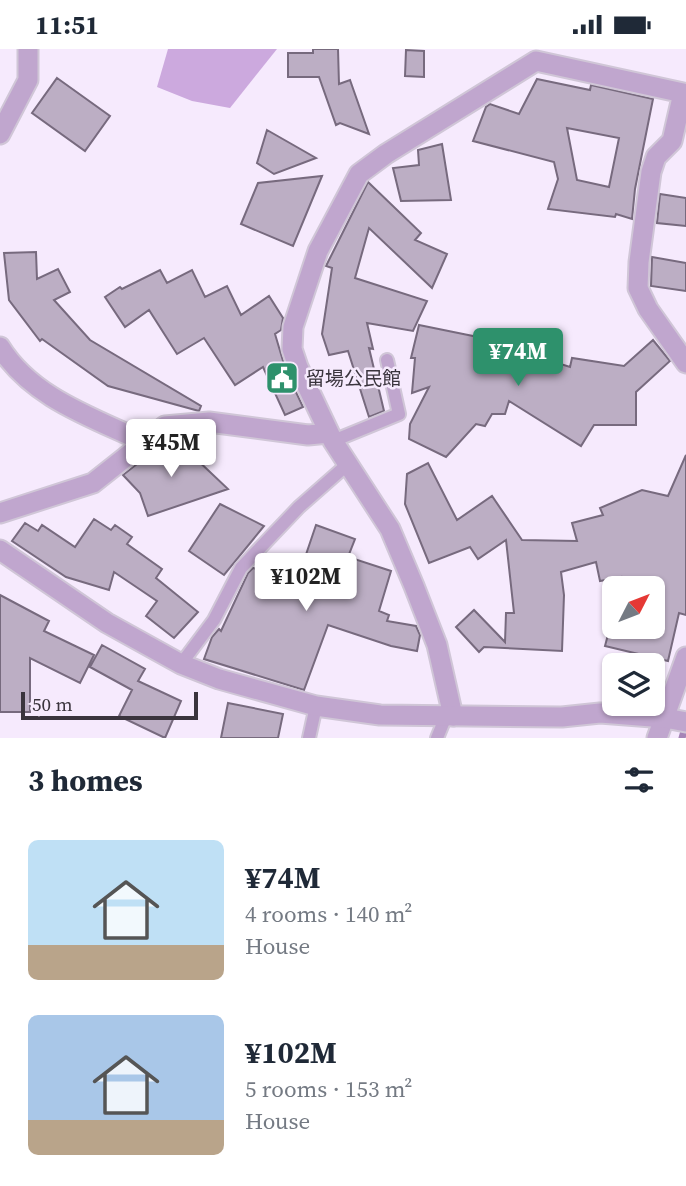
<!DOCTYPE html>
<meta charset="utf-8">
<style>
:root{--surface:#fff;--page:#f6f6f7;--text:#1f2937;--muted:#747a83;--accent:#2e916c}
body{margin:0;font-family:"Source Serif 4","Noto Sans JP",serif;background:var(--page);color:var(--text);height:100vh;display:flex;flex-direction:column;font-size:26px;white-space:nowrap}
*{box-sizing:border-box;margin:0}
p{font-size:23px;color:var(--muted)}
.icon{flex:none;width:38px;height:38px;fill:none;stroke:currentColor;stroke-width:2;stroke-linecap:round;stroke-linejoin:round}
.map{position:relative;height:689px;overflow:hidden}
.sheet{display:flex;flex-direction:column;background:var(--surface);flex:1}
.sheet>*{flex:none}
.needle{width:46px;rotate:48deg}
.buttons{position:absolute;left:602px;top:527px;display:grid;gap:14px}
.buttons a{display:grid;place-items:center;width:63px;height:63px;border-radius:10px;background:var(--surface);box-shadow:0 2px 5px #0004;font-size:35px}
.scale{position:absolute;left:21px;bottom:18px;width:177px;box-sizing:border-box;padding-left:7px;border:4px solid #3a343d;border-top:0;font-size:19px;line-height:24px;white-space:nowrap;color:#3a343d;-webkit-text-stroke:5px #f6eafd;paint-order:stroke}
.price{position:absolute;translate:-50% -60px;padding:0 16px;border-radius:7px;background:#fff;color:#222;font-size:23px;line-height:46px;filter:drop-shadow(0 2px 4px #0008)}
.price::after{content:'';position:absolute;left:50%;top:42px;width:21px;height:16px;margin-left:-10px;background:inherit;clip-path:polygon(0 0,100% 0,50% 100%)}
.price.on{background:var(--accent);color:#fff}
ul{padding:0;list-style:none}
li{display:flex;align-items:center;gap:21px;height:175px;padding:0 28px}
li span{display:grid;place-items:center;flex:none;width:196px;height:140px;border-radius:10px;color:#555}
li>.icon{margin-inline-start:auto}
span .icon{width:84px;height:84px;fill:#fffc;stroke-width:1}
li b{font-size:30px}
h2{display:flex;justify-content:space-between;align-items:center;height:84px;padding:0 28px;font-size:30px}
.status{display:flex;justify-content:space-between;align-items:center;height:49px;padding:0 35px;background:var(--surface);direction:ltr}
.status svg{height:19px;fill:currentColor}
.map>svg:first-child{display:block}
.forest{fill:#cca9de}
.lines{fill:none;stroke-linecap:round;stroke-linejoin:round}
.stream{stroke:#a685b7;stroke-width:7}
.building{fill:#bcaec4;stroke:#776a7e;stroke-width:2;fill-rule:evenodd}
.service-casing{stroke:#d0c6d7;stroke-width:16}
.minor-casing{stroke:#d0c6d7;stroke-width:23}
.tertiary-casing{stroke:#d0c6d7;stroke-width:23}
.service{stroke:#c0a6ce;stroke-width:12}
.minor{stroke:#c0a6ce;stroke-width:19}
.tertiary{stroke:#c0a6ce;stroke-width:19}
.labels{text-anchor:middle;dominant-baseline:central;stroke-width:5;stroke-linejoin:round;paint-order:stroke}
.poi-label{font-size:19px;fill:#3a343d;stroke:#f6eafd;text-anchor:start}
</style>
<div class="status"><b>11:51</b><svg viewBox="0 0 49 12"><path d="M0 12V9h3v3zM5 12V6h3v6zM10 12V3h3v9zM15 12V0h3v12zM26 1h20v11H26zM47 4h2v5h-2z"/></svg></div>
<div class="map">
<svg width="686" height="689" viewBox="0 0 686 689">
<rect width="100%" height="100%" fill="#f6eafd"/>
<path class="forest" d="M 168,0 L 277,0 L 230,59 L 192,52 L 157,38 Z"/>
<g class="lines">
<path class="stream" d="M 682,689 L 686,675"/>
</g>
<path class="building" d="M 313,0 L 338,0 L 339,35 L 350,31 L 369,85 L 340,74 L 336,76 L 319,28 L 288,28 L 288,4 L 313,4 Z
M 406,1 L 424,2 L 424,28 L 405,27 Z
M 57,29 L 110,67 L 85,102 L 32,64 Z
M 537,30 L 590,41 L 591,36 L 653,50 L 635,140 L 632,170 L 616,165 L 615,168 L 548,160 L 558,130 L 554,113 L 473,92 L 486,58 L 490,55 L 519,65 ZM 567,79 L 619,89 L 609,138 L 577,131 Z
M 267,81 L 316,109 L 274,125 L 257,114 Z
M 442,95 L 451,151 L 401,152 L 393,119 L 419,116 L 418,101 Z
M 322,127 L 293,197 L 241,175 L 258,134 Z
M 368,133 L 421,184 L 415,191 L 447,205 L 432,239 L 369,179 L 355,229 L 427,252 L 413,282 L 367,274 L 373,300 L 369,299 L 384,362 L 369,368 L 348,302 L 329,306 L 322,285 L 332,219 L 326,217 Z
M 660,145 L 686,149 L 686,177 L 657,174 Z
M 36,203 L 37,230 L 58,220 L 70,243 L 54,251 L 90,291 L 201,357 L 199,362 L 108,337 L 42,290 L 40,292 L 9,251 L 4,204 Z
M 652,208 L 686,214 L 686,242 L 651,237 Z
M 160,221 L 167,234 L 192,221 L 205,248 L 227,237 L 241,266 L 269,247 L 283,269 L 281,281 L 275,285 L 286,322 L 303,358 L 285,366 L 263,318 L 235,336 L 204,289 L 177,305 L 149,261 L 125,278 L 105,248 L 120,238 L 122,240 Z
M 419,276 L 473,287 L 570,318 L 572,309 L 624,317 L 653,291 L 670,312 L 636,343 L 636,376 L 594,376 L 581,397 L 509,352 L 505,365 L 492,365 L 485,377 L 476,375 L 446,408 L 409,390 L 410,375 L 429,338 L 412,344 L 415,309 L 411,309 Z
M 170,389 L 190,410 L 193,407 L 228,440 L 148,467 L 140,444 L 123,426 Z
M 686,406 L 686,566 L 679,564 L 668,612 L 605,597 L 610,578 L 653,578 L 653,539 L 619,539 L 621,528 L 600,532 L 596,513 L 561,523 L 564,546 L 562,602 L 484,598 L 479,603 L 456,578 L 474,561 L 505,593 L 506,564 L 514,564 L 506,491 L 478,510 L 470,498 L 429,514 L 405,455 L 407,425 L 428,414 L 457,471 L 492,447 L 522,491 L 577,492 L 572,474 L 603,466 L 600,459 L 642,441 L 668,447 Z
M 220,455 L 264,477 L 224,526 L 189,502 Z
M 94,470 L 111,481 L 115,476 L 132,488 L 127,495 L 162,520 L 156,529 L 198,563 L 174,589 L 146,567 L 157,552 L 114,523 L 109,541 L 66,528 L 12,492 L 25,474 L 38,482 L 42,476 L 75,498 Z
M 316,476 L 355,490 L 348,508 L 391,522 L 379,562 L 389,566 L 387,572 L 416,577 L 420,586 L 417,602 L 391,597 L 328,576 L 304,641 L 204,610 L 212,588 L 219,580 L 221,582 L 248,524 L 253,519 L 297,532 Z
M 0,546 L 49,572 L 44,582 L 94,606 L 80,634 L 30,609 L 30,663 L 0,663 Z
M 102,596 L 145,620 L 138,632 L 181,652 L 165,689 L 119,667 L 132,641 L 90,618 Z
M 228,654 L 283,665 L 278,689 L 221,689 Z"/>
<g class="lines">
<defs>
<path id="service" d="M 333,392 L 399,365 L 387,311
M 181,615 L 214,571 L 241,519 L 299,458 L 349,414
M 309,689 L 316,657
M 437,689 L 446,667"/>
<path id="minor" d="M 0,85 L 28,31 L 28,0
M 0,298 C 31,348 91,368 142,392
M 0,464 L 93,434 L 165,377 L 209,373 L 308,386 L 329,384
M 453,667 L 437,596 L 414,537 L 390,480 L 333,392 L 298,318 L 292,300 L 293,278 L 318,202 L 359,125 L 386,105 L 536,12 L 683,44 L 672,92 L 656,108 L 651,123 L 639,213 L 638,239 L 648,260 L 686,314
M 657,689 L 686,608"/>
<path id="tertiary" d="M 0,501 L 107,574 L 181,615 L 219,630 L 316,657 L 380,666 L 562,668 L 600,664 L 665,669 L 686,673"/>
</defs>
<use href="#service" class="service-casing"/>
<use href="#minor" class="minor-casing"/>
<use href="#tertiary" class="tertiary-casing"/>
<use href="#service" class="service"/>
<use href="#minor" class="minor"/>
<use href="#tertiary" class="tertiary"/>
</g>
<defs>
<symbol id="civic-square" viewBox="-11 -11 22 22"><rect x="-9" y="-9" width="18" height="18" rx="4" fill="#2e916c" stroke="#f6eafd"/><path d="M-.6-6.5H3V-4.5H.6V-3L4-1V1h2V6H-6V1h2V-1L-.6-3ZM-1.2 2.5V6h2.4V2.5Z" fill="#fff"/></symbol>
</defs>
<g fill-rule="evenodd">
<use href="#civic-square" x="263" y="310" width="38" height="38"/>
</g>
<g class="labels">
<g class="poi-label">
<text x="306" y="329">留場公民館</text>
</g>
</g>
</svg>
<div class="buttons">
<a><svg class="needle" viewBox="-14 -14 28 28"><path d="M0-13l5 13h-10z" fill="#e53935"/><path d="M0 13l5-13h-10z" fill="#747a83"/></svg></a>
<a><svg class="icon" aria-label="layers" viewBox="0 0 24 24"><path d="M12 4l9 5-9 5-9-5zM3 14l9 5 9-5"/></svg></a>
</div>
<div class="scale">50 m</div>
<b class="price on" style="left:518px;top:339px">¥74M</b>
<b class="price" style="left:171px;top:430px">¥45M</b>
<b class="price" style="left:306px;top:564px">¥102M</b>
</div>
<section class="sheet">
<h2>3 homes<svg class="icon" aria-label="filters" viewBox="0 0 24 24"><path d="M4 7h16M4 17h16"/><circle cx="9" cy="7" r="2"/><circle cx="15" cy="17" r="2"/></svg></h2>
<ul>
<li><span style="background:linear-gradient(#bfe0f5 75%,#b9a48a 0)"><svg class="icon" aria-label="home" viewBox="0 0 24 24"><path d="M3 11l9-7 9 7M6 9v11h12V9"/></svg></span><div><b>¥74M</b><p>4 rooms · 140 m²</p><p>House</p></div></li>
<li><span style="background:linear-gradient(#a9c7e8 75%,#b9a48a 0)"><svg class="icon" aria-label="home" viewBox="0 0 24 24"><path d="M3 11l9-7 9 7M6 9v11h12V9"/></svg></span><div><b>¥102M</b><p>5 rooms · 153 m²</p><p>House</p></div></li>
</ul>
</section>
